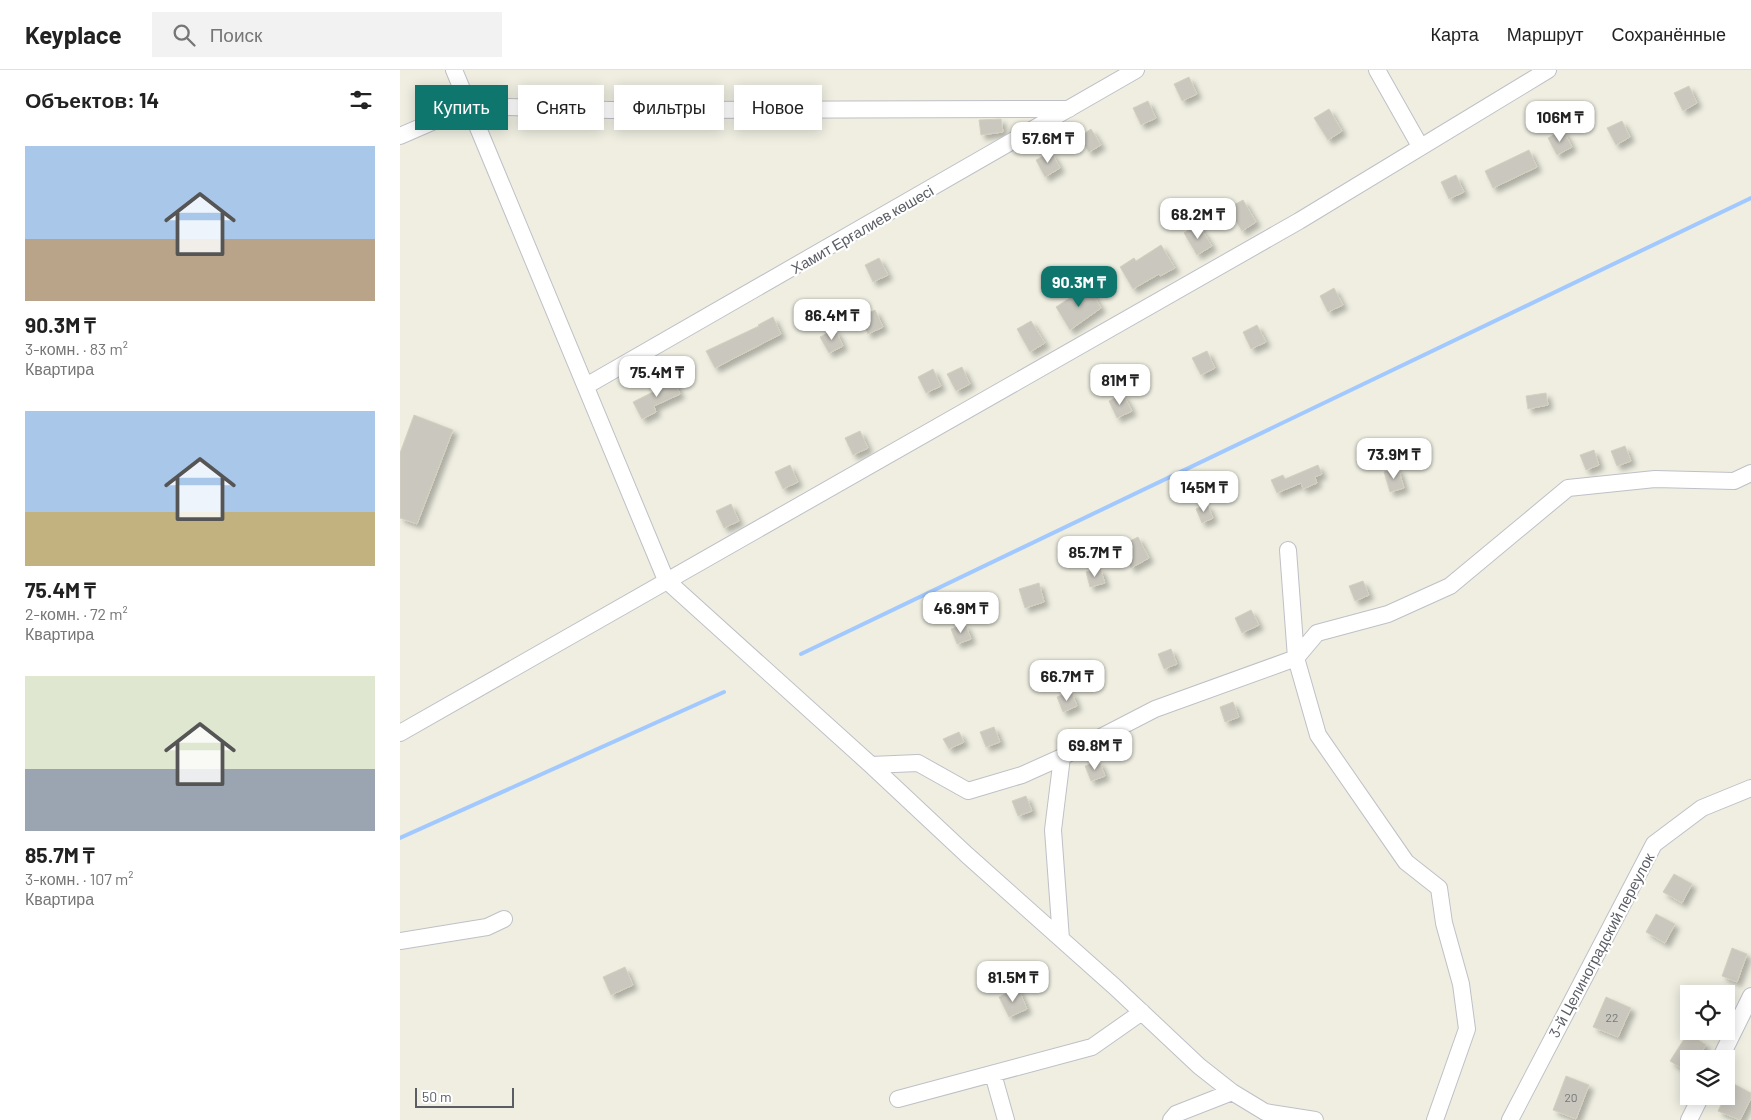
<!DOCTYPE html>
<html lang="ru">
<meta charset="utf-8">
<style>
:root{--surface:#fff;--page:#f2f2f2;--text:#222;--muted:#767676;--line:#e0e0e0;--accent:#0f766e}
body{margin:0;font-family:Barlow,sans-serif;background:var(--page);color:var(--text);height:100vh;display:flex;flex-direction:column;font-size:19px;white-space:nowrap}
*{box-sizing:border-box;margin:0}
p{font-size:16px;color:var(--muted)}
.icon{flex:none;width:28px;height:28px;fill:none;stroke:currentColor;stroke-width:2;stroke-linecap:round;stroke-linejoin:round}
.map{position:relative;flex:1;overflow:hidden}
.panel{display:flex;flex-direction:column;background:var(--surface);width:400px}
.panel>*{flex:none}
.hud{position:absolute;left:15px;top:15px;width:475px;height:45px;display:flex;gap:10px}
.buttons{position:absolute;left:1280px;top:915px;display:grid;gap:10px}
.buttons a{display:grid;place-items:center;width:55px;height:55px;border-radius:0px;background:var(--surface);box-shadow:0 2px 12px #0003;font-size:25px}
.scale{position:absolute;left:15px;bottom:12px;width:99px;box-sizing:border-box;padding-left:5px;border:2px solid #5a5d64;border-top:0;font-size:14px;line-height:18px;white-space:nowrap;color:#5a5d64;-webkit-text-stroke:4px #fff;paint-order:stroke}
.price{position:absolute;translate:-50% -42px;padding:0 11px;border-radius:10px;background:#fff;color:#222;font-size:16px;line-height:32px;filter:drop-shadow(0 1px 2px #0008)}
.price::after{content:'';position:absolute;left:50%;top:30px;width:15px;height:11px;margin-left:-8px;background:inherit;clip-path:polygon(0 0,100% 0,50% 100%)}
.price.on{background:var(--accent);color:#fff}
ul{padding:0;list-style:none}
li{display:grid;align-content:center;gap:10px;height:265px;padding:0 25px}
li span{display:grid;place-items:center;height:155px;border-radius:0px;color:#555}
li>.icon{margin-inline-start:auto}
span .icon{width:90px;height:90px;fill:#fffc;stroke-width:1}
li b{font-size:21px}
h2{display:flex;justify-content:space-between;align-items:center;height:60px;padding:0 25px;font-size:21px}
.chip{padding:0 18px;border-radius:0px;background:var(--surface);box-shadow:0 2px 12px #0003;font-size:18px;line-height:45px}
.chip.on{background:var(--accent);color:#fff}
header{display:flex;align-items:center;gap:30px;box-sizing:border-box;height:70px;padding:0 25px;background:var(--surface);border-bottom:1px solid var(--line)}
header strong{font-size:24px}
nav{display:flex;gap:28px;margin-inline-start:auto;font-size:18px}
.search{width:350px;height:45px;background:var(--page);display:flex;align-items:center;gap:12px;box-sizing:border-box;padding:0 18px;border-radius:0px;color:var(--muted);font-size:19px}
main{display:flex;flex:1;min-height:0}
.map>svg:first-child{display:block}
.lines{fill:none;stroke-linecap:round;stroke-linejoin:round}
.stream{stroke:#a1c9ff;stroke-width:4}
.building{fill:#cac8be;stroke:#d4d0bf;filter:url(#shadow)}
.minor-casing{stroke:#bfc0c7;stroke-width:18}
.minor{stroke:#fff;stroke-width:16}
.labels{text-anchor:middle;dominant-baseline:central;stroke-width:4.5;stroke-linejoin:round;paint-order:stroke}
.number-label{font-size:12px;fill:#76787a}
.street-label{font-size:15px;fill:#5a5d64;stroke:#fff}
</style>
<header>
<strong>Keyplace</strong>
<div class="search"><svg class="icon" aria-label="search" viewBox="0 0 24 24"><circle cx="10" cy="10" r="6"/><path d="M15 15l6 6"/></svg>Поиск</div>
<nav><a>Карта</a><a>Маршрут</a><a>Сохранённые</a></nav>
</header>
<main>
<section class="panel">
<h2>Объектов: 14<svg class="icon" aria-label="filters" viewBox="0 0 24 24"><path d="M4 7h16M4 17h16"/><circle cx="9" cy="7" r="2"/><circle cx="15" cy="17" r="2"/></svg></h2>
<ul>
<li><span style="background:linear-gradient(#a9c7e8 60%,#b9a48a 0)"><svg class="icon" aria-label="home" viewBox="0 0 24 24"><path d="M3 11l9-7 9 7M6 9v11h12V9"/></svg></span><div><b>90.3M ₸</b><p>3-комн. · 83 m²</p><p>Квартира</p></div></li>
<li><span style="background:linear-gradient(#a9c7e8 65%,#c2b280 0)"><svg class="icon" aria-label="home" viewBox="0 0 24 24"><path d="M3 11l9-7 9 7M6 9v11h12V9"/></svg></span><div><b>75.4M ₸</b><p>2-комн. · 72 m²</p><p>Квартира</p></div></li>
<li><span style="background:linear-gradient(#dfe7d0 60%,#9aa5b1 0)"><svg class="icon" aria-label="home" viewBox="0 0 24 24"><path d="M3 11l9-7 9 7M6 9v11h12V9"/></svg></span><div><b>85.7M ₸</b><p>3-комн. · 107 m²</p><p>Квартира</p></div></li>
</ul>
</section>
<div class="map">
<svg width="1351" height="1050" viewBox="0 0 1351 1050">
<defs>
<filter id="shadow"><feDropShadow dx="4.5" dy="4.5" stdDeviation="2.5" flood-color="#0004"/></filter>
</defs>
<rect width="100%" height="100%" fill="#efeee1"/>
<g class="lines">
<path class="stream" d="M 401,584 L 1351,128
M 0,768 L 324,622"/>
</g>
<path class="building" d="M 789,7 L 797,24 L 782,31 L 774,14 Z
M 1289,16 L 1297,33 L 1283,41 L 1274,23 Z
M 748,31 L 756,48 L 741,55 L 733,38 Z
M 929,39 L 942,61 L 928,70 L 914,48 Z
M 601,49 L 603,62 L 581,65 L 579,50 Z
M 1222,51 L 1230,67 L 1216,75 L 1207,58 Z
M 691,59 L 701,75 L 689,82 L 679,67 Z
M 1163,60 L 1172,77 L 1157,85 L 1148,68 Z
M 1129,80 L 1137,97 L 1093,118 L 1085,101 Z
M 651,82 L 660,98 L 645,107 L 636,90 Z
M 1056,105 L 1064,122 L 1049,129 L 1041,112 Z
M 843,130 L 856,152 L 842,161 L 828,138 Z
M 798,154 L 812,176 L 797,185 L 784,163 Z
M 761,175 L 775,198 L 760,206 L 759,204 L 733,219 L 720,197 L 734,188 L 736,191 Z
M 479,188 L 488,205 L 473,212 L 465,195 Z
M 688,216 L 701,238 L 670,260 L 656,237 Z
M 934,218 L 943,235 L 928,242 L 920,226 Z
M 475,240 L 483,257 L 468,264 L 460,247 Z
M 373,247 L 381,264 L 315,298 L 306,281 L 359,256 L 358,255 Z
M 631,251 L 645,273 L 630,282 L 617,259 Z
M 857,255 L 866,272 L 851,279 L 843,262 Z
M 435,259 L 443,276 L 429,283 L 420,267 Z
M 807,281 L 815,298 L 801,305 L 792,288 Z
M 562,297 L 570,314 L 556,321 L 547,304 Z
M 533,299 L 541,316 L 526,323 L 518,307 Z
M 272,307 L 280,324 L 254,336 L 256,342 L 242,349 L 233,332 L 259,319 L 257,314 Z
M 1146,323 L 1148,335 L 1128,339 L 1126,326 Z
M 723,324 L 732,341 L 717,348 L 709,331 Z
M 14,345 L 53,360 L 17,454 L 0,448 L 0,383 Z
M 460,361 L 468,378 L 453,385 L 445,368 Z
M 1225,376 L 1231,391 L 1217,396 L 1211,381 Z
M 1194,380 L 1199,395 L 1186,400 L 1180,385 Z
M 390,395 L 398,412 L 383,419 L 375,402 Z
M 918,395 L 922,404 L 915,407 L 917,413 L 903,419 L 901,413 L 877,423 L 871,410 L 883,405 L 885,409 Z
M 998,398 L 1004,418 L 990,422 L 984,402 Z
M 331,434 L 339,451 L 324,458 L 316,441 Z
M 807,434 L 813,448 L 802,453 L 796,439 Z
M 738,467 L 749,488 L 731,498 L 720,476 Z
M 700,498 L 705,513 L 690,517 L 686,502 Z
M 963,511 L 969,525 L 955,531 L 949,516 Z
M 639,513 L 644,532 L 625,538 L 619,519 Z
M 851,540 L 859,555 L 842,563 L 835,548 Z
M 565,554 L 571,569 L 557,574 L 551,559 Z
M 771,579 L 777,594 L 764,599 L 758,584 Z
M 671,621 L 677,636 L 663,642 L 657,627 Z
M 833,632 L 839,647 L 825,652 L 820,637 Z
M 594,657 L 600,672 L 586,677 L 580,662 Z
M 559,662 L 564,672 L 549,679 L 543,669 Z
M 699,691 L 705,706 L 691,711 L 685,696 Z
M 626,726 L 632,741 L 618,746 L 612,731 Z
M 1274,804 L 1292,814 L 1282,833 L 1263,822 Z
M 1256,844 L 1275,854 L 1265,873 L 1246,862 Z
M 1332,878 L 1347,884 L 1337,912 L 1322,906 Z
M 225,897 L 233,915 L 211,925 L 203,907 Z
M 618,918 L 627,939 L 609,947 L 599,927 Z
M 1206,927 L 1231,938 L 1218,967 L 1193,957 Z
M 1288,963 L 1306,975 L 1297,989 L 1289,989 L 1289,1003 L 1270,991 Z
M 1166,1006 L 1189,1015 L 1176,1049 L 1153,1040 Z
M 1332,1013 L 1351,1023 L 1351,1028 L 1340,1050 L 1318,1041 Z"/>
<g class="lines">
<defs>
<path id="minor" d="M 54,0 L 266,510 L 471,695 L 567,785 L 715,917 L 799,996 L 832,1022 L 865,1042 L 915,1050
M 977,0 L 1020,76
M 0,66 L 69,36 L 210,40 L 669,39
M 186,316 L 736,0
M 888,480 L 896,588 L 918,665 L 1006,792 L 1039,818 L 1044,853 L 1061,914 L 1067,959 L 1035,1050
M 0,663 L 899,151 L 1148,0
M 471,695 L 518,693 L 568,721 L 622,705 L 662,687 L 755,639 L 896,588 L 917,563 L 988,544 L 1050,516 L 1168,418 L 1255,409 L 1334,411 L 1351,403
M 661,869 L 653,760 L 662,687
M 0,871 L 87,857 L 104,849
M 1320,989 L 1351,926
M 593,1004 L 606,1050
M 498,1029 L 692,977 L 742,942
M 771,1050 L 776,1044 L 832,1022
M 1110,1050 L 1254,774 L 1302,738 L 1351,718
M 1289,1050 L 1301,1026"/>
</defs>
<use href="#minor" class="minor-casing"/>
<use href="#minor" class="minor"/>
</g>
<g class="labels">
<g class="number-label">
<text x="1212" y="947">22</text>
<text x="1171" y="1027">20</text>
</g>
<g class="street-label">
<text transform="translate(462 159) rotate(-30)">Хамит Ерғалиев көшесі</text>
<text transform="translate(1201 875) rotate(-62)">3-й Целиноградский переулок</text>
</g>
</g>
</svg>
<div class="buttons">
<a><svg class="icon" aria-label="locate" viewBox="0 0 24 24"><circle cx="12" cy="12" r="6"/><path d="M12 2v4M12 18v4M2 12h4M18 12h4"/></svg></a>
<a><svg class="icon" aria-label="layers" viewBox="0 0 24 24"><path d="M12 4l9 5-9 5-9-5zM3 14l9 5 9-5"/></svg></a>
</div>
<div class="scale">50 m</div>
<b class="price" style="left:1160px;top:73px">106M ₸</b>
<b class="price" style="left:648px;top:94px">57.6M ₸</b>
<b class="price" style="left:798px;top:170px">68.2M ₸</b>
<b class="price on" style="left:679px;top:238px">90.3M ₸</b>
<b class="price" style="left:432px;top:271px">86.4M ₸</b>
<b class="price" style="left:257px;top:328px">75.4M ₸</b>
<b class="price" style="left:720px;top:336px">81M ₸</b>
<b class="price" style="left:994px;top:410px">73.9M ₸</b>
<b class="price" style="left:804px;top:443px">145M ₸</b>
<b class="price" style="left:695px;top:508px">85.7M ₸</b>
<b class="price" style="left:561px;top:564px">46.9M ₸</b>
<b class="price" style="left:667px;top:632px">66.7M ₸</b>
<b class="price" style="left:695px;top:701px">69.8M ₸</b>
<b class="price" style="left:613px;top:933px">81.5M ₸</b>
<div class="hud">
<a class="chip on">Купить</a>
<a class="chip">Снять</a>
<a class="chip">Фильтры</a>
<a class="chip">Новое</a>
</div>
</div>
</main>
